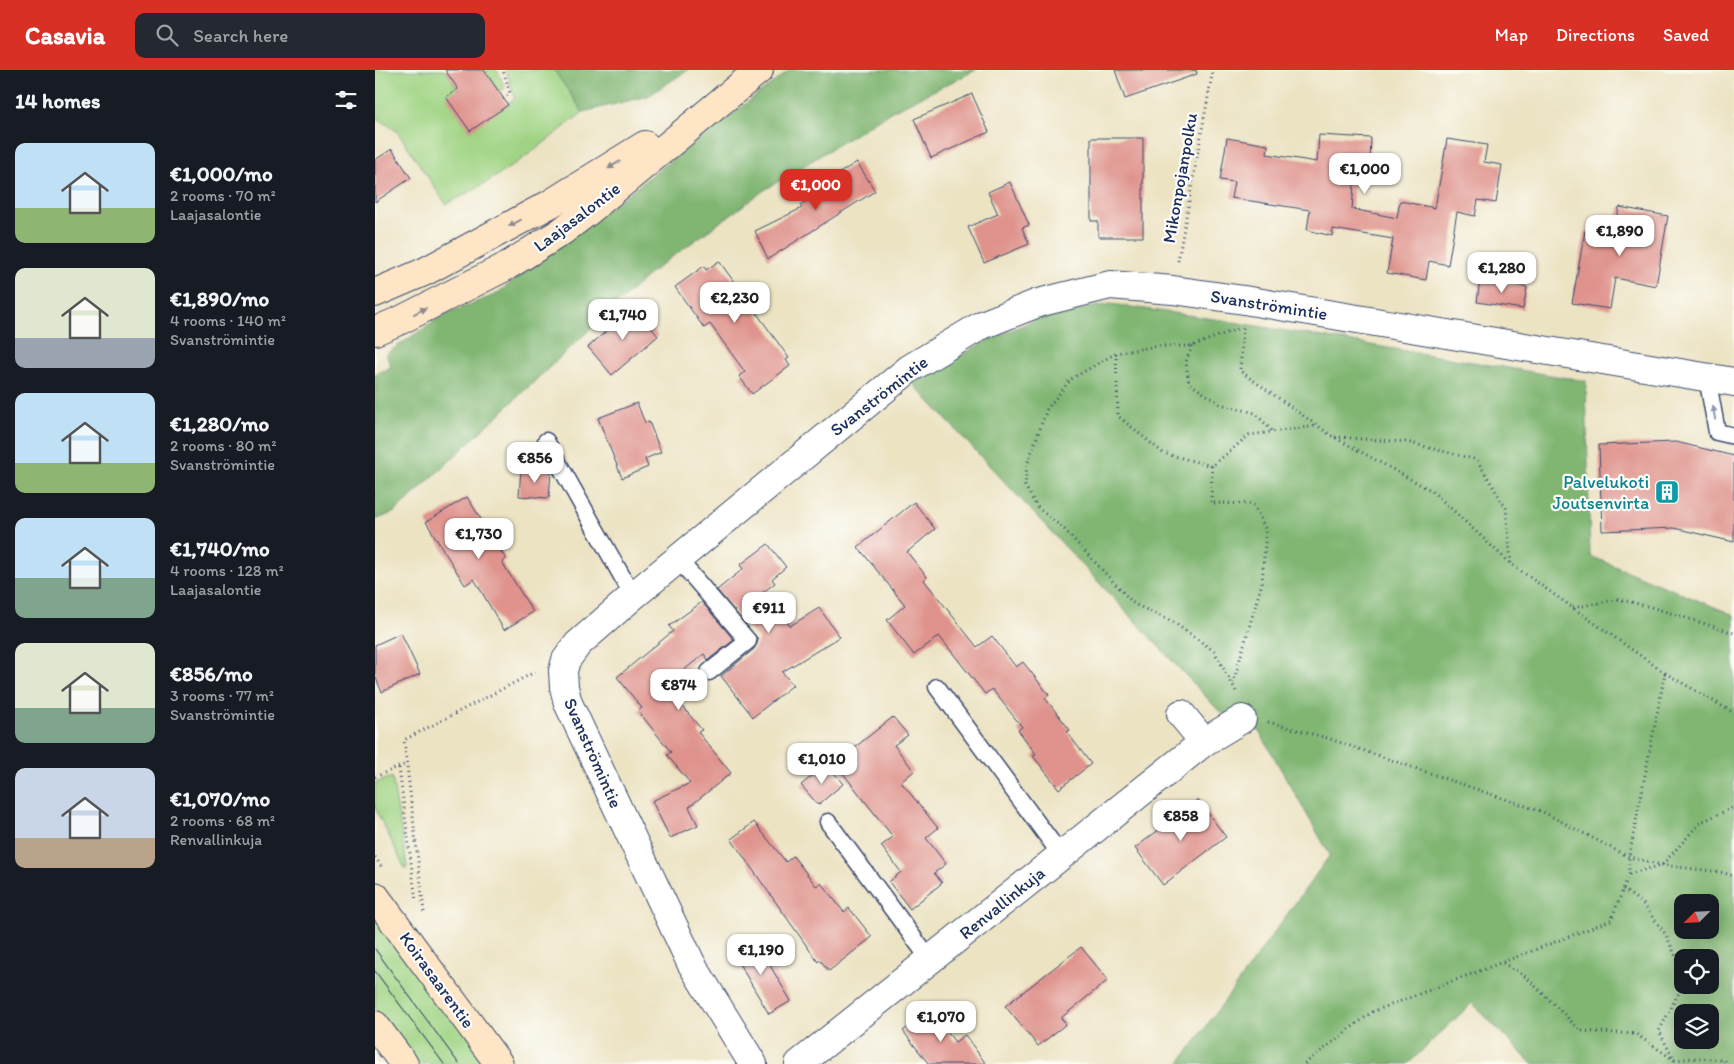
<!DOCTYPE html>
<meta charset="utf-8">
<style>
:root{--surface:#171b24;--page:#242831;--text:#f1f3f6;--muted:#9ea1a6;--accent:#d93025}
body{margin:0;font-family:Itim,sans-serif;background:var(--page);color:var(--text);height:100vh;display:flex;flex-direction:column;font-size:19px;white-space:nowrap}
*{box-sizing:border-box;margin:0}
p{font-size:16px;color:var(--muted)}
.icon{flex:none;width:28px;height:28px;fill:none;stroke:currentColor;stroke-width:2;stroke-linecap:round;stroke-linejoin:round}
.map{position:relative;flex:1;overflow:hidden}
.sheet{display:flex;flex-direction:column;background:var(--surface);width:375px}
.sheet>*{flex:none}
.needle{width:32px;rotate:246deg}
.fabs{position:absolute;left:1299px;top:824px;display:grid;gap:10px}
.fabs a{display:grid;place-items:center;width:45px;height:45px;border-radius:10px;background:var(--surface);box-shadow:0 5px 20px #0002;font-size:25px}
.price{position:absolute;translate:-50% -42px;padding:0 11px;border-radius:10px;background:#fff;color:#222;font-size:16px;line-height:32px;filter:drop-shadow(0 1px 2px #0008)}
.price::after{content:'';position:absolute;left:50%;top:30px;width:15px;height:11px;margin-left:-8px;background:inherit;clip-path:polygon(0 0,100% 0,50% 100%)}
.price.current{background:var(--accent);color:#fff}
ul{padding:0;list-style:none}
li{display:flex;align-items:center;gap:15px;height:125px;padding:0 15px}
li span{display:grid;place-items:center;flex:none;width:140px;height:100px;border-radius:10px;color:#555}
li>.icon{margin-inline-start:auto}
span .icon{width:60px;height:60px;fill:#fffc;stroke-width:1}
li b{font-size:21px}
h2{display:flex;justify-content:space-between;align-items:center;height:60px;padding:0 15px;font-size:21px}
header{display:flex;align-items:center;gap:30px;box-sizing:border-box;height:70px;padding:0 25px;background:var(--accent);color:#fff}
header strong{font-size:24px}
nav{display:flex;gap:28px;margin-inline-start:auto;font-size:18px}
.search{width:350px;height:45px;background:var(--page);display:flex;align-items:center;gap:12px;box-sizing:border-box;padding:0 18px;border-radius:10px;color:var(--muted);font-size:19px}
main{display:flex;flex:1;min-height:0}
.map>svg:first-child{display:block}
.green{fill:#a0d484;stroke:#5e8271}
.forest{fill:#80b672;stroke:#4e7268;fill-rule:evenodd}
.building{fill:#df938c}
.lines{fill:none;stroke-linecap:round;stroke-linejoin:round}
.service-casing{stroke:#3a4a6d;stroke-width:19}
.minor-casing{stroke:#3a4a6d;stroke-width:30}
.secondary-casing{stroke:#3a4a6d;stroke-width:30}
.path{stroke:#3a4a6d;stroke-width:3;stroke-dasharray:1 4;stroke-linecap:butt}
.service{stroke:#fff;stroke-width:16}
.minor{stroke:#fff;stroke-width:28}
.secondary{stroke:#fde5c5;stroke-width:28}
.tram{stroke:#1b2f5e;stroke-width:1}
.oneway{fill:#8c8a92}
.oneway2{fill:#8d97ae}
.labels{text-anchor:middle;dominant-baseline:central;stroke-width:4.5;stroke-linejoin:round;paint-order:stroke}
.street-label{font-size:18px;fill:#1b2f5e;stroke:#fdfcf7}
.culture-label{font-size:18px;fill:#0d838f;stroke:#fdfcf7;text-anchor:end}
</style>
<header>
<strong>Casavia</strong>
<div class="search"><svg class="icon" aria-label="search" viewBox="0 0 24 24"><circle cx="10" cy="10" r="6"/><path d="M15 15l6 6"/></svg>Search here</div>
<nav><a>Map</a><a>Directions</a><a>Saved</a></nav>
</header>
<main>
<section class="sheet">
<h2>14 homes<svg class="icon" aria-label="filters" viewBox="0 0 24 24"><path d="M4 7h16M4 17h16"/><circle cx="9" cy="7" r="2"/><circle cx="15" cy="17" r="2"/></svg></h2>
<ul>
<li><span style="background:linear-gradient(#bfe0f5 65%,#8fb573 0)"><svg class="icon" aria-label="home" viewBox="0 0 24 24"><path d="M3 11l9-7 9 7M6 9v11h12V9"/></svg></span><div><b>€1,000/mo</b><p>2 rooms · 70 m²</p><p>Laajasalontie</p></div></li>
<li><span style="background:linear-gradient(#dfe7d0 70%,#9aa5b1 0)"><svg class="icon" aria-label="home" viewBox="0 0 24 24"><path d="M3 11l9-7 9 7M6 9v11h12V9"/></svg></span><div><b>€1,890/mo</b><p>4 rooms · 140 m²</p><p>Svanströmintie</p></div></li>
<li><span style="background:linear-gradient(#bfe0f5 70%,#8fb573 0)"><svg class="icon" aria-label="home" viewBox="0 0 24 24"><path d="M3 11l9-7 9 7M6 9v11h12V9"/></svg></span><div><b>€1,280/mo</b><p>2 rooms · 80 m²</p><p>Svanströmintie</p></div></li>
<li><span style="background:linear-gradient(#bfe0f5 60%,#7fa58c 0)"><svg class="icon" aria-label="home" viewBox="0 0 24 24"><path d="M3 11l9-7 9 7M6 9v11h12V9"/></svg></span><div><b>€1,740/mo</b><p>4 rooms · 128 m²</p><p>Laajasalontie</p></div></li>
<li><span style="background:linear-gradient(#dfe7d0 65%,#7fa58c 0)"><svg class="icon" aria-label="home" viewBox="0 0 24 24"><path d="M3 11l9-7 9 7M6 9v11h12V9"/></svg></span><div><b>€856/mo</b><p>3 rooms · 77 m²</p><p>Svanströmintie</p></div></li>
<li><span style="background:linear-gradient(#c9d6e8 70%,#b9a48a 0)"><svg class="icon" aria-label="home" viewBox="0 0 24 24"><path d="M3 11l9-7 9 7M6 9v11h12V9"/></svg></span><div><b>€1,070/mo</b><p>2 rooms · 68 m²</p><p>Renvallinkuja</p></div></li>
</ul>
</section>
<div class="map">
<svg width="1359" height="994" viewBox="0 0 1359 994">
<rect width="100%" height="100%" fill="#fdfcf7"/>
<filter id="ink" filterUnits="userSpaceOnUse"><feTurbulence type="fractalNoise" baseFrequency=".02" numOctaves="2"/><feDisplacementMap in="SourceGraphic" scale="10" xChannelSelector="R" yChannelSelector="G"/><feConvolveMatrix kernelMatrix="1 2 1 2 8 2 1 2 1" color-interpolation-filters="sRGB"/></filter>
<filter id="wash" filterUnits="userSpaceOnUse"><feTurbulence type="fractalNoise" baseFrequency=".0096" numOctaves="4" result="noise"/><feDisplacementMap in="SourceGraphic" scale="20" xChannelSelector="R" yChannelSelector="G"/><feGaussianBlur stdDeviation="1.12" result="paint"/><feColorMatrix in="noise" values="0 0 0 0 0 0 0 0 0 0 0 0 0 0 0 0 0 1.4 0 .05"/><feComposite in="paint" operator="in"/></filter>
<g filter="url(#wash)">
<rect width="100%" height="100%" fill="#ece3c3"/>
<path class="green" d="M 0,0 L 70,0 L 83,19 L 72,27 L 95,61 L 140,28 L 131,0 L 179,0 L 208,42 C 165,77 122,110 71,134 L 22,61 L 0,47 Z
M 109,0 L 122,0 L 130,18 L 124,22 Z
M 17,707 L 32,795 L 32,798 L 30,799 L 0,738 L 0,713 Z
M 0,840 L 115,994 L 38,994 L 0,942 Z"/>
<path class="forest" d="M 179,0 L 313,0 L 273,26 L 208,42 Z
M 415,0 L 601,0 L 517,41 L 388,121 L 275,203 L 20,442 L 0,450 L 0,304 L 16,297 L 11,284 L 70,244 L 120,225 Z
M 736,234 L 846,250 L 1211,311 L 1215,486 L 1359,545 L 1359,994 L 1157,994 L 1097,933 L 1033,994 L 804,994 L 955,785 L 884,661 L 845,642 L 537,313 L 613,270 L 667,247 ZM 1308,832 L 1335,832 L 1335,860 L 1308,860 ZM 1308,888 L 1335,888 L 1335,915 L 1308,915 ZM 1308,942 L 1335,942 L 1335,970 L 1308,970 Z"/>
<g id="blocks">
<path class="building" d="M 70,0 L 109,0 L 133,35 L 95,61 L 71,27 L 83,19 Z
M 740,0 L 821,0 L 822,4 L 750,29 Z
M 597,24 L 614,62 L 556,88 L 539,49 Z
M 944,65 L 996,68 L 995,91 L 981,91 L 977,139 L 1022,148 L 1025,131 L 1060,138 L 1072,69 L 1112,75 L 1109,92 L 1127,95 L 1121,133 L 1103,130 L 1100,146 L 1082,142 L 1073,195 L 1054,191 L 1051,210 L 1012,203 L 1018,169 L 958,159 L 957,166 L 932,160 L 935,140 L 856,128 L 859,112 L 845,110 L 852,68 L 893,75 L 892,84 L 942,92 Z
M 716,68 L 768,68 L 768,167 L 723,167 L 723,151 L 716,151 Z
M 17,79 L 36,108 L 0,132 L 0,90 Z
M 482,92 L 500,121 L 393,189 L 380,161 L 427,138 L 425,135 L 458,115 L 455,109 Z
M 635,112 L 654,155 L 647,158 L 654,174 L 609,193 L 593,157 L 623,144 L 613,122 Z
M 1244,137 L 1293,146 L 1281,216 L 1240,208 L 1235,239 L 1197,233 L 1210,161 L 1239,166 Z
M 344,191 L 414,288 L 411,290 L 415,296 L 377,324 L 364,306 L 370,302 L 335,254 L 329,258 L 300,217 L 329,196 L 331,200 Z
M 1105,209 L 1152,217 L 1148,239 L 1102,232 Z
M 259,237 L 283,266 L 237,305 L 213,277 Z
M 262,333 L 270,353 L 274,352 L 286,382 L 270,389 L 273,397 L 247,408 L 223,348 Z
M 1301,372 L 1359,386 L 1359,472 L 1299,458 L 1227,461 L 1224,375 Z
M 146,399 L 176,401 L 174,428 L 144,426 Z
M 92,427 L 131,489 L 127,492 L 158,542 L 129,560 L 99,509 L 90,515 L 51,452 Z
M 539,432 L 560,459 L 532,482 L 552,507 L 549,510 L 602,577 L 617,566 L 641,597 L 648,592 L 674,625 L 670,628 L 695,660 L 692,662 L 716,694 L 684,719 L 658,686 L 661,684 L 643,660 L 647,657 L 617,619 L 610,624 L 564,566 L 539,585 L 512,550 L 530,535 L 483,477 Z
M 393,474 L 411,497 L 397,509 L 400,513 L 387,523 L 415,556 L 444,538 L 465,567 L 407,602 L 418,615 L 378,647 L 346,606 L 379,579 L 382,574 L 383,569 L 342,520 L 368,499 L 365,495 Z
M 327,532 L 359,570 L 333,590 L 329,584 L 294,612 L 297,616 L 293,619 L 327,660 L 323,662 L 356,703 L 314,737 L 323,755 L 295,768 L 277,731 L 315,713 L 292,685 L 296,682 L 263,641 L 267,638 L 242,607 L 298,561 L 294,556 Z
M 26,563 L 45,604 L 7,622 L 0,606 L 0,575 Z
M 518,647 L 533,665 L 519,675 L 539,701 L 526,712 L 563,758 L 551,768 L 571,794 L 559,803 L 567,813 L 535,839 L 514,812 L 526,802 L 506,776 L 518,767 L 460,693 Z
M 452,694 L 468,714 L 443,735 L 426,715 Z
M 823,730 L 851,767 L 788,815 L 760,778 Z
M 379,752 L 411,792 L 418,786 L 441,816 L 446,813 L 469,842 L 474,838 L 497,867 L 454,901 L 445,890 L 443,892 L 356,769 Z
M 378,867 L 416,931 L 394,944 L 356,880 Z
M 706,877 L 733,910 L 686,948 L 691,954 L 663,976 L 630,936 Z
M 555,940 L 580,972 L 590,965 L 611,994 L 552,994 L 553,993 L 528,961 Z"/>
</g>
</g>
<g filter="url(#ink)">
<use href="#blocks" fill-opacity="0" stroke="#3a4a6d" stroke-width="1"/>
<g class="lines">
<defs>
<path id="service" d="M 1332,307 L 1342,362 L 1359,366
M 171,371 L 258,526
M 303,489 L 373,571 L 334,602
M 562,617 L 686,785
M 453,752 L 555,890"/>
<path id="minor" d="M 806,644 L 829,672
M 378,994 L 316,893 L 193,633 L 189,617 L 188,601 L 191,590 L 203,574 L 258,526 L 534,299 L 607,255 L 663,233 L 735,215 L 798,220 L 869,230 L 1359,312
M 424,994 L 829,672 L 867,649"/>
<path id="secondary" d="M 0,223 L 49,202 L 175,134 L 270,75
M 0,261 L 26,250 L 132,196 L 186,162 L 215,140 L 384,0
M 0,826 L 124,994
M 0,955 L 29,994"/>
</defs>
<use href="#service" class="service-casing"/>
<use href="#minor" class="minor-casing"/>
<use href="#secondary" class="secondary-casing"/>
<path class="path" d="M 128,29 L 135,23 L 128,0
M 803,191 L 838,0
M 868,258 L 865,301 L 957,366 L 1057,421 L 1136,494 L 1290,603 L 1254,787 L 1254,804 L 1236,850 L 1162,879 L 997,942 L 929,994
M 817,276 L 811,292 L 814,313 L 845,334 L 880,343 L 897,361
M 741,283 L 743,346 L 788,383 L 837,396 L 874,365 L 941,356
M 960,367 L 1032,372 L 1102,390 L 1131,438 L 1136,493
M 837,396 L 836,433 L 878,434 L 891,460 L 887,513 L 858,613
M 1198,538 L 1243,529 L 1276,537 L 1359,563
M 1290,603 L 1359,643
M 861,621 L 839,581 L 798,552 L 759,534 L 688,458 L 662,437 L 650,416 L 652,395 L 672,339 L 696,309 L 741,283 L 783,276 L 817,276 L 862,259
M 893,652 L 952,668 L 1168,742 L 1254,787 L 1287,795 L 1345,802 L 1359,806
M 24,698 L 41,831
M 0,707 L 31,694
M 0,787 L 8,799
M 1254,804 L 1287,795 L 1326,752 L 1359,737
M 1248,819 L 1268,834 L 1291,865 L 1308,902
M 49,842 L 29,670 L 160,602
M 1128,893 L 1151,907 L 1206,961 L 1261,964 L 1299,990 L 1300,994
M 1308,915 L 1284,961 L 1299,990 L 1321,988 L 1349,990 L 1350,994"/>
<use href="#service" class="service"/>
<use href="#minor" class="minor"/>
<use href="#secondary" class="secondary"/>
<path class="tram" d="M 0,879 L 84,994
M 0,901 L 69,994"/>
</g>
<defs><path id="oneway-solid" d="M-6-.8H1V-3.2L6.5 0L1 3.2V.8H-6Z" transform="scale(1.25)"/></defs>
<g class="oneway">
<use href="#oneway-solid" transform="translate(239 95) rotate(148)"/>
<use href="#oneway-solid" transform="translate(140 153) rotate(152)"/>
<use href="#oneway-solid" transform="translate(45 241) rotate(-26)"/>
</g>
<use class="oneway2" href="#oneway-solid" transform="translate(1339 343) rotate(-100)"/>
</g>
<defs>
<symbol id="building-square" viewBox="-11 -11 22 22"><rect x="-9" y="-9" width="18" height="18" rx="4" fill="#0f9aa8" stroke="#fdfcf7"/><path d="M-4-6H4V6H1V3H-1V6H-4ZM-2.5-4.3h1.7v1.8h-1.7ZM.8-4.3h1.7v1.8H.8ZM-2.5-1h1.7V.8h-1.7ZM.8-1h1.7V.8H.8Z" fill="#fff"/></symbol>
</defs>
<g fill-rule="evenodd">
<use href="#building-square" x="1278" y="408" width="28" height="28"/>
</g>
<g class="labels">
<g class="street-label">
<text transform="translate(805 108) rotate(-80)">Mikonpojanpolku</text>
<text transform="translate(202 147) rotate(-37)">Laajasalontie</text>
<text transform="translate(894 235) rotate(9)">Svanströmintie</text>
<text transform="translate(504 326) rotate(-38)">Svanströmintie</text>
<text transform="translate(218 683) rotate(66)">Svanströmintie</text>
<text transform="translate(627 833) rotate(-39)">Renvallinkuja</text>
<text transform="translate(62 910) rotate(54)">Koirasaarentie</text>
</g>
<g class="culture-label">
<text x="1274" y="412">Palvelukoti<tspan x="1274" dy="21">Joutsenvirta</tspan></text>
</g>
</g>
</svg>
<div class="fabs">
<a><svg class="needle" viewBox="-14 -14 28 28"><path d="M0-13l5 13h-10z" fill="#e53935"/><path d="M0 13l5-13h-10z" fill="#9ea1a6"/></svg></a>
<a><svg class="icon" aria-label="locate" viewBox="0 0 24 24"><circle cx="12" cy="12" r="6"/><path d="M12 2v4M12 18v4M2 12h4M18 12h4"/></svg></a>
<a><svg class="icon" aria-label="layers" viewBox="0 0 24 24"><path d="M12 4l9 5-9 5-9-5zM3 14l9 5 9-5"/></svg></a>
</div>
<b class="price" style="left:990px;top:125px">€1,000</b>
<b class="price current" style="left:441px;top:141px">€1,000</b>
<b class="price" style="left:1245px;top:187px">€1,890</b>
<b class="price" style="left:1127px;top:224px">€1,280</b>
<b class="price" style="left:360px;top:254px">€2,230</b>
<b class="price" style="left:248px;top:271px">€1,740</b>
<b class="price" style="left:160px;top:414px">€856</b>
<b class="price" style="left:104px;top:490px">€1,730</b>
<b class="price" style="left:394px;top:564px">€911</b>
<b class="price" style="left:304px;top:641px">€874</b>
<b class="price" style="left:447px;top:715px">€1,010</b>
<b class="price" style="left:806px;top:772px">€858</b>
<b class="price" style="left:386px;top:906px">€1,190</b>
<b class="price" style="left:566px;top:973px">€1,070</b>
</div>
</main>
